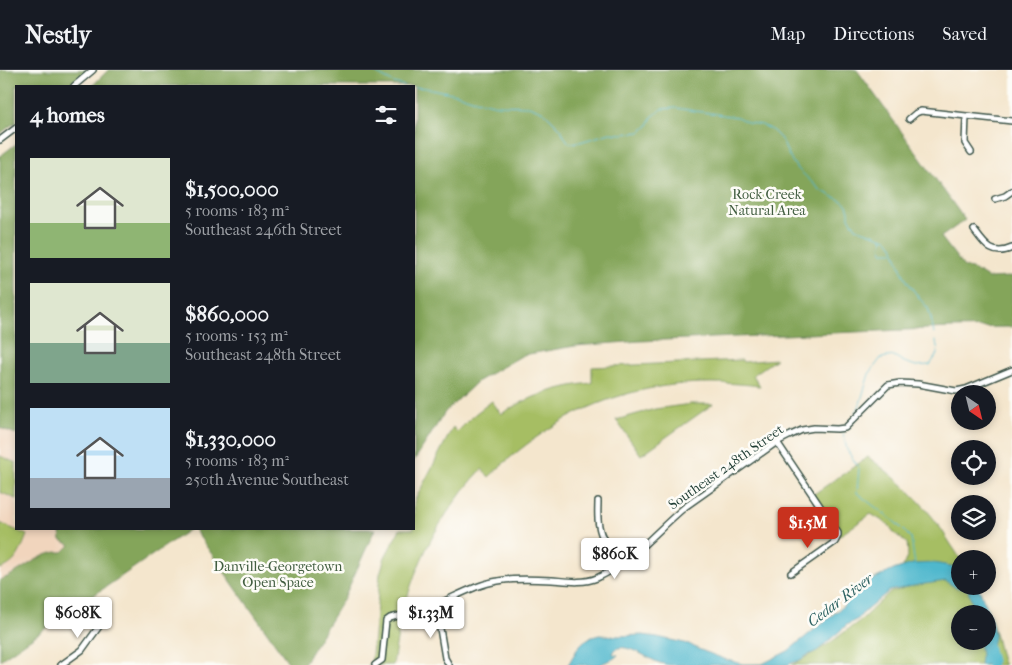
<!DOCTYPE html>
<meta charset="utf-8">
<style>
:root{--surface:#171b24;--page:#20242c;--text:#f1f3f6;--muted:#9ea1a6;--line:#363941;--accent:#c8321e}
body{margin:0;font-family:"IM FELL French Canon",serif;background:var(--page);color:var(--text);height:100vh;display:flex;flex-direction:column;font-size:19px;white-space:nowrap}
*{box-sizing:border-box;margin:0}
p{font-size:16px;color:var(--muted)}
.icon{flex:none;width:28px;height:28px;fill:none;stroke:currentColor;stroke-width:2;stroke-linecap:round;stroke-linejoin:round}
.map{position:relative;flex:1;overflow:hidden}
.side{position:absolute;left:15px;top:15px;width:400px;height:445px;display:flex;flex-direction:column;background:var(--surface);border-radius:0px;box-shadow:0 2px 8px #0003}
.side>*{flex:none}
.needle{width:32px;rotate:145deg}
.buttons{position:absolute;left:951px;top:315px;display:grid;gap:10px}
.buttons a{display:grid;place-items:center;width:45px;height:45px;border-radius:50%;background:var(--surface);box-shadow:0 2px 8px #0003;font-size:25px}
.price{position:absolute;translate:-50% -42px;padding:0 11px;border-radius:5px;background:#fff;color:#222;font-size:16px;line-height:32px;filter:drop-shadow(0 1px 2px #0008)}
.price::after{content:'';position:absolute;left:50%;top:30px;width:15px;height:11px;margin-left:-8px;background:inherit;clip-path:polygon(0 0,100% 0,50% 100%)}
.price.on{background:var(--accent);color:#fff}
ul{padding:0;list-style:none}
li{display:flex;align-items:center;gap:15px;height:125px;padding:0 15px}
li span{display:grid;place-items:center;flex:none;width:140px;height:100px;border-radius:0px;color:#555}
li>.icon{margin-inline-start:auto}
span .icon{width:60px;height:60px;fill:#fffc;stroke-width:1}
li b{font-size:21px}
h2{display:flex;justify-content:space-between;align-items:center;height:60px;padding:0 15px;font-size:21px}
header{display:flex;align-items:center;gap:30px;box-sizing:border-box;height:70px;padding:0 25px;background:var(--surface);border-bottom:1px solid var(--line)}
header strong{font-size:24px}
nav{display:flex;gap:28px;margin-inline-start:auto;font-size:18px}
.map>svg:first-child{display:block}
.built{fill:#f1d5bd}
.green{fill:#a6be64;stroke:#627e4c}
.forest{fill:#84a55a;stroke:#527147}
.water{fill:#4fb8cd;stroke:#377a80}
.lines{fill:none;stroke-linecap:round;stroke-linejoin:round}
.stream{stroke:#4fb8cd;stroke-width:1}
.river{stroke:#4fb8cd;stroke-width:9}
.minor-casing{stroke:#3f564b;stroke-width:8}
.minor{stroke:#fff;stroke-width:5}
.labels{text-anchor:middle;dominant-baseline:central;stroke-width:5;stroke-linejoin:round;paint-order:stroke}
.park-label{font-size:14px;fill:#415d40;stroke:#fdfcf7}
.street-label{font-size:14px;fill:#1f3d34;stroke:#fdfcf7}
.water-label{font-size:15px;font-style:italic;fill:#2d6262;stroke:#fdfcf7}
</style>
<header>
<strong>Nestly</strong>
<nav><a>Map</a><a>Directions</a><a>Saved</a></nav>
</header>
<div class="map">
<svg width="1012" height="595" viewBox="0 0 1012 595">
<rect width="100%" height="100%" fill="#fdfcf7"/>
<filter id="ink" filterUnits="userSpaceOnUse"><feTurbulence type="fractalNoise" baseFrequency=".02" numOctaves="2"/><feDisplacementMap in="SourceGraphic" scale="10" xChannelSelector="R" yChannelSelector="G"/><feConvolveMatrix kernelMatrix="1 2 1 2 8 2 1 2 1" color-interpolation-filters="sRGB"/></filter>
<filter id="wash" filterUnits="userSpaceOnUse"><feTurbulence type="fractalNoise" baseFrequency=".0096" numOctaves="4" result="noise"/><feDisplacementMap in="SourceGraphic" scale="20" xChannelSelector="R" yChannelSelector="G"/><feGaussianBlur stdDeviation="1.12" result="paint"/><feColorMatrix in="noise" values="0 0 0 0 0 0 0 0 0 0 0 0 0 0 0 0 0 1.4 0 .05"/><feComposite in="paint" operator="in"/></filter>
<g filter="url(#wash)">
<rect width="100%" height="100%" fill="#f4e6cd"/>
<path class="built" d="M 0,357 L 16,365 L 16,459 L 95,459 L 0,525 Z"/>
<path class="green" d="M 776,289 L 753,305 L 760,316 C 652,303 567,331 489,407 L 482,399 C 429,456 403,518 393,595 L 371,595 L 380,504 L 385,487 L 400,459 L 414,459 L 414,432 L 453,357 L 457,362 L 475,344 L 492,331 L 501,344 C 530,326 559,316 592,313 L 592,297 L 742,290 L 743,292 Z
M 691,334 L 713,334 L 641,385 L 616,350 L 655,339 Z
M 0,386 L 16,393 L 16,429 L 0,422 Z
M 868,387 C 901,411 929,437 950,473 C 953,478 958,484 960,489 C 962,497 960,508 960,516 L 973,516 L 987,544 L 960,544 L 960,571 L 988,571 L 988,544 L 995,563 L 1002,591 L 1004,595 L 792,595 L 827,575 L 861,550 L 889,523 L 902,519 L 903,497 L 908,483 L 907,473 L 894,463 L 889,455 L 871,444 L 839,466 L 811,426 Z
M 0,453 L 27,465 C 21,480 17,494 0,499 Z"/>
<path class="forest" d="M 0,0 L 86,0 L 83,5 L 68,16 L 16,16 L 16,53 L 13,54 L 0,64 Z
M 108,0 L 857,0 L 965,150 L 941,167 L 964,197 L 975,200 L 988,208 L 1009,207 L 1012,205 L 1012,257 L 952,258 L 640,271 L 575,276 L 523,285 L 478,311 L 445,342 L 414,391 L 414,16 L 92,16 Z
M 16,74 L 16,364 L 0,358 L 0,86 Z
M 66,459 L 190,459 L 0,590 L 0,510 C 21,503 41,480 63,482 L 70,475 L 61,470 L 60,463 Z
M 194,459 L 375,459 L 344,528 L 303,595 L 290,595 Z"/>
<path class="water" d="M 934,493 L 956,497 L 960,498 L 960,516 L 978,516 C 984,532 993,548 994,565 C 994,575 985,585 991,595 L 980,595 L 981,586 L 979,571 L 988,571 L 988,544 L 976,544 L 968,520 L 964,518 L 956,518 L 946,511 L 918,515 L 889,521 L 862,544 L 858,549 L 848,554 L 817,581 L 806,586 L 800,590 L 787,595 L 669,595 C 664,594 658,593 653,590 C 645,586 627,575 618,578 C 615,579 614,581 613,584 L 618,585 L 613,589 L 603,593 L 601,595 L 568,595 L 579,576 L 583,572 L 589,568 L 599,565 L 618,566 L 643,565 L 657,567 L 689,574 L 698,579 L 727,590 L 743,594 L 762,594 L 788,581 L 842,537 L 856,522 L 870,511 L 893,500 L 912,494 Z"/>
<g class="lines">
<path class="stream" d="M 370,0 L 394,13 L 404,16
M 414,17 L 426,18 L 457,24 L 472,29 L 497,35 L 529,36 L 544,42 L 561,59 L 564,66 L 569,73 L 580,72 L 610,63 L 622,64 L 640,62 L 647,57 L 652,47 L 662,39 L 675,38 L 737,47 L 749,53 L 762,55 L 773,61 L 781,69 L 790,88 L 796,97 L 820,120 L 842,131 L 847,135 L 849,141 L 849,147 L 856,158 L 889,170 L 893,176 L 901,199 L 907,211 L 919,228 L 928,238 L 931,248 L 934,264
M 882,167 L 883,172 L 881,176 L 883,182 L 893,182
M 855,342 L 859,337 L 869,304 L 881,288 L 894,286 L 904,292 L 916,296 L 930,295 L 938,283 L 936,271
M 843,363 L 847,380 L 859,398 L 857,423 L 896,453 L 911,468 L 915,495"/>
<path class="river" d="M 987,571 L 992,591 L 991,595"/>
</g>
</g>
<g filter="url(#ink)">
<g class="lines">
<defs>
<path id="minor" d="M 74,16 L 93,0
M 966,46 L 965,73 L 971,82
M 909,49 L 916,43 L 921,41 L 1012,51
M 0,70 L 16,58
M 995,129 L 1005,126 L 1012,121
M 974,160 C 985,175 992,187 1012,178
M 777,372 L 838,463 L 838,466 L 835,472 L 791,503
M 598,431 C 598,439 597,448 599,456 C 601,470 612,483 619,495
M 436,535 L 445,588 L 449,595
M 61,595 L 82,580 L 103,551
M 375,595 L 382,590 L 386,551 L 390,548 C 406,544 422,540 438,534 C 457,526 477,514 498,511 C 516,508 534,509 552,510 C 566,511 583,514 597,508 C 632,492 656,461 685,437 L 777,372 L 791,365 L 802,360 L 814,358 L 837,359 L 845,358 L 888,315 L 900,313 L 918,314 L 956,321 L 966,319 L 1012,300"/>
</defs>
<use href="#minor" class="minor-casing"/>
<use href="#minor" class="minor"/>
</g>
</g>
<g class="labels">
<g class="park-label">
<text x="767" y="124">Rock Creek<tspan x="767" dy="16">Natural Area</tspan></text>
<text x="278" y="496">Danville-Georgetown<tspan x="278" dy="16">Open Space</tspan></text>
</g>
<g class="street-label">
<text transform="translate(726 397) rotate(-35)">Southeast 248th Street</text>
</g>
<g class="water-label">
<text transform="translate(840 530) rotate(-37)">Cedar River</text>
</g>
</g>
</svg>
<div class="buttons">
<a><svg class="needle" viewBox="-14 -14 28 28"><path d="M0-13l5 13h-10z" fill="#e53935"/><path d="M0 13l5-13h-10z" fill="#9ea1a6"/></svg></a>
<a><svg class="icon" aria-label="locate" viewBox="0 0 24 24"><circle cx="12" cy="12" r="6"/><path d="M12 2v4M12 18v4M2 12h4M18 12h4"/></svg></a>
<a><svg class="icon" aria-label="layers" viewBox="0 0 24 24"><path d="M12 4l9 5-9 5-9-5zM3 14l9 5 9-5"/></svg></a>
<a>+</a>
<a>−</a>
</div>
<b class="price on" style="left:808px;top:479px">$1.5M</b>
<b class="price" style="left:615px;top:510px">$860K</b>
<b class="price" style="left:78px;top:569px">$608K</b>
<b class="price" style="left:431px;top:569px">$1.33M</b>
<section class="side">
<h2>4 homes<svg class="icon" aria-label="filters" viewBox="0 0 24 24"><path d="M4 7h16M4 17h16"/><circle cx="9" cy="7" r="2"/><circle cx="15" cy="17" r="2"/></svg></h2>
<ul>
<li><span style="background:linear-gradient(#dfe7d0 65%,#8fb573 0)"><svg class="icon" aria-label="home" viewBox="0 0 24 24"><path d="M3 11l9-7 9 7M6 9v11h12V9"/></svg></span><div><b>$1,500,000</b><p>5 rooms · 183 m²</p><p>Southeast 246th Street</p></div></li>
<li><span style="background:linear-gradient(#dfe7d0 60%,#7fa58c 0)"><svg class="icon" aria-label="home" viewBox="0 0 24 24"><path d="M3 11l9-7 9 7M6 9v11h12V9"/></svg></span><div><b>$860,000</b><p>5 rooms · 153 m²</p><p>Southeast 248th Street</p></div></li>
<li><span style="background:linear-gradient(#bfe0f5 70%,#9aa5b1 0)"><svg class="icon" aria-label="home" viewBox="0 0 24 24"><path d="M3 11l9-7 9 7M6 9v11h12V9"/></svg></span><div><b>$1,330,000</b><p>5 rooms · 183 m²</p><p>250th Avenue Southeast</p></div></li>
</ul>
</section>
</div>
